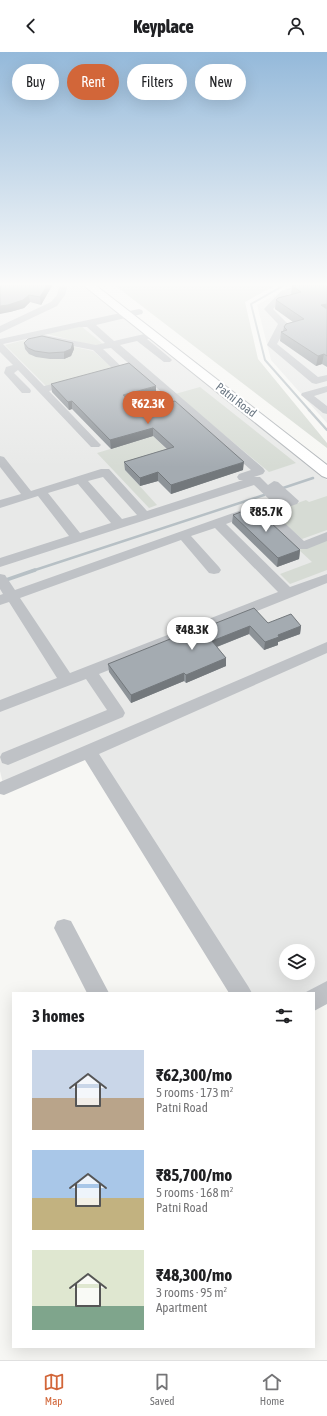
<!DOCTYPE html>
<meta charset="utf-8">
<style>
:root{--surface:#fff;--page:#f2f2f2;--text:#202124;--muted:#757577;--line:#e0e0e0;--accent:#d26639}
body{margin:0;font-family:"Asap Condensed",sans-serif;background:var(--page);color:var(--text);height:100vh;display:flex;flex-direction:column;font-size:15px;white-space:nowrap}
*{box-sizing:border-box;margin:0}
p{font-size:13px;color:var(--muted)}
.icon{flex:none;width:22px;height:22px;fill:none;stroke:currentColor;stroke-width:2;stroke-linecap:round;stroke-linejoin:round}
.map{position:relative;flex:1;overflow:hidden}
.drawer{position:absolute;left:12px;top:940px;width:303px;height:356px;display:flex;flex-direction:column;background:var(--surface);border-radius:0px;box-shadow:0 4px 16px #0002}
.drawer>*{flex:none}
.guide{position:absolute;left:12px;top:12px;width:303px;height:36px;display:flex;gap:8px}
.buttons{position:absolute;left:279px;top:892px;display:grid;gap:8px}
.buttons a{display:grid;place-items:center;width:36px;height:36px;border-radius:50%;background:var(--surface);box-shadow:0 4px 16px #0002;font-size:20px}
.price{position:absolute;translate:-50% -34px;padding:0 9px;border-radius:14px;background:#fff;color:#222;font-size:13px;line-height:26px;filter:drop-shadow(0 1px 2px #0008)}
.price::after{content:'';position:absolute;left:50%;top:24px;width:12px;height:9px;margin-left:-6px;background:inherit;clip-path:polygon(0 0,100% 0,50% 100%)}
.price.on{background:var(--accent);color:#fff}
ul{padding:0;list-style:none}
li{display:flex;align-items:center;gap:12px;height:100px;padding:0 20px}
li span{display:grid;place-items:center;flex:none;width:112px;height:80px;border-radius:0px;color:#555}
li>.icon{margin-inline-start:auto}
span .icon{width:48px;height:48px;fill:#fffc;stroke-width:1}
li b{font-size:17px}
h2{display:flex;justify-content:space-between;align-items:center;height:48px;padding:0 20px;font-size:17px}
.pill{padding:0 14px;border-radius:18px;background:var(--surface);box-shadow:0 4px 16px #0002;font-size:14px;line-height:36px}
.pill.on{background:var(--accent);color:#fff}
header{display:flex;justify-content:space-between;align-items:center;height:52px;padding:0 20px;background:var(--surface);font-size:18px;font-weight:800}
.dock{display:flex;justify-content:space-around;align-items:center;height:56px;border-top:1px solid var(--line);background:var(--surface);font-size:11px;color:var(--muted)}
.dock a{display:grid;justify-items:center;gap:2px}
.dock .on{color:var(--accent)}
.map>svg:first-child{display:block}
.built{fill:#e8e9e8;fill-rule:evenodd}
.green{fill:#d6dbd4}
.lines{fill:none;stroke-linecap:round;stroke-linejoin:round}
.stream-far2{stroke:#b7c0c5;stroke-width:2}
.stream-far1{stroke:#b7c0c5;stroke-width:2.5}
.stream{stroke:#b7c0c5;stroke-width:3.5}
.major-casing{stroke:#b2b6ba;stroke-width:2}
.minor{fill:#bfc2c6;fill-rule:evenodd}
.major{fill:#fff;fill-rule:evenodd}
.wall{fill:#8d9398}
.shaded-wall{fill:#73787c}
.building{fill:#a4abb1;stroke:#73787c}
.labels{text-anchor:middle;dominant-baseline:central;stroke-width:4;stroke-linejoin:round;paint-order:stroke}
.far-street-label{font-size:12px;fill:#697682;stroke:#fff}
</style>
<header><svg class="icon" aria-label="back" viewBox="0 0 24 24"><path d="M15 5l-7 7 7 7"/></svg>Keyplace<svg class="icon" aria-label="person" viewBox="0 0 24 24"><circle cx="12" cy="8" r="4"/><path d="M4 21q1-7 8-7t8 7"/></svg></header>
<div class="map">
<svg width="327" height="1308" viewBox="0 0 327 1308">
<rect width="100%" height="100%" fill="#f7f7f4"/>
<path class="built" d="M 0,232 L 81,232 L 327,428 L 327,936 L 314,941 L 241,941 L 89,699 L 4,736 L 0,719 ZM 286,899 L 308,899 L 308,921 L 286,921 Z
M 294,232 L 327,232 L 327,371 L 271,308 L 257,253 Z"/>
<path class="green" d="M 113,232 L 278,232 L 245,250 L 258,307 L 327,391 L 327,396 Z
M 81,274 L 103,292 L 95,294 L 47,282 Z
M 33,286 L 93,299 L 114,317 L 46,334 L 5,293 Z
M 200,335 L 296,411 L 269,420 L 175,342 Z
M 153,384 L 173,403 L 125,418 L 157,453 L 149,456 L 97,401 Z
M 327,444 L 327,478 L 302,487 L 272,460 L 306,448 L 309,450 Z
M 327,487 L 327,518 L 290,532 L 280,522 L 312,510 L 299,498 Z"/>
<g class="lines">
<path class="stream-far2" d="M 286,232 L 251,252 L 265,308 L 310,359"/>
<path class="stream-far1" d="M 309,358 L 327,378
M 280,437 L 313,426
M 32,519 L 264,443"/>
<path class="stream" d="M 6,528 L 35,518"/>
<defs>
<path id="major" d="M 82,232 L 94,232 L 327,413 L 327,426 L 322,424 Z"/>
</defs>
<use href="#major" class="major-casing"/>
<path class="minor" d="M 60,232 L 68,232 L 65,243 L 57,254 L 0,281 L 0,274 L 51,250 L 57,243 Z
M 302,232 L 313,232 L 287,243 L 273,257 L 288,272 L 277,292 L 318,325 L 327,323 L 327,329 L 316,332 L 312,331 L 267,293 L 278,272 L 264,257 L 281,239 Z
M 139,257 L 142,258 L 143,260 L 142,262 L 96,273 L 114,289 L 153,280 L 156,281 L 158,283 L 156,285 L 147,287 L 170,306 L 172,308 L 170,310 L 164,310 L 137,289 L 120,293 L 263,416 L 265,419 L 263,422 L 254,425 L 260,425 L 268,433 L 274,429 L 278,430 L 299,449 L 297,452 L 273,460 L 304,489 L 327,480 L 327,489 L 307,497 L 297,497 L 259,460 L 226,472 L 290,535 L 327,522 L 327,531 L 99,622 L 123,657 L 125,661 L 123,665 L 8,713 L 2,711 L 0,705 L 2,701 L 107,658 L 86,627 L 0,660 L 0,648 L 57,626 L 9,550 L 0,553 L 0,543 L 3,542 L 0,537 L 0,522 L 5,523 L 15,538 L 270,448 L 254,433 L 0,515 L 0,506 L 69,484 L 38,444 L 0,456 L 0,448 L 21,442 L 0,415 L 0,404 L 4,405 L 31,439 L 101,417 L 109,417 L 147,459 L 243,428 L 239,428 L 237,425 L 239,422 L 251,418 L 111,296 L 103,297 L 125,318 L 124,320 L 105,325 L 100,322 L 101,320 L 113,317 L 93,298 L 31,286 L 3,292 L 44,334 L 73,327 L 77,328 L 78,330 L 77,332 L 49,339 L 99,391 L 101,393 L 99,395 L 91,395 L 18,318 L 14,321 L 30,337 L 31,339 L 30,341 L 22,341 L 4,321 L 6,315 L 13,313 L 0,300 L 0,287 ZM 79,275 L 87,275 L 105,291 L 96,293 L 44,283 ZM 103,425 L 137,463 L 122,467 L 88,429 ZM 78,432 L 111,471 L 80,481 L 48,441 ZM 215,476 L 278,540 L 70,621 L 20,546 L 181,488 L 209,521 L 214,522 L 219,521 L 221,518 L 219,515 L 191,484 Z
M 327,334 L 327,340 L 314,344 L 327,354 L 327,362 L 323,361 L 301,343 L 302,341 Z
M 327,590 L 327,601 L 99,702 L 248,934 L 252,941 L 229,941 L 85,708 L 4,743 L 0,742 L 0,730 Z
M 64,867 L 71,869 L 109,941 L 87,941 L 54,876 L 57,869 Z
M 327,929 L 327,952 L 314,959 L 314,941 L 306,940 Z"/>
<use href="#major" class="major"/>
</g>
<path class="wall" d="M 0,232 L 53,232 L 41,253 L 30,250 L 24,256 L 10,260 Z
M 327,232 L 327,315 L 322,312 L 316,314 L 280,289 L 281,280 L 283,279 L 284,275 L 293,270 L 275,257 L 276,248 L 291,243 L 292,234 Z
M 24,291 L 73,291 L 74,297 L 71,304 L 64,307 L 50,307 L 36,305 L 29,302 L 25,297 Z
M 51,332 L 156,342 L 130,350 L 140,359 L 243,418 L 171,442 L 158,429 L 140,434 L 125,418 L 124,410 L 167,397 L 153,384 L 111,397 L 72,357 L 69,358 L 52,340 Z
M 233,463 L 300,498 L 299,507 L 277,515 L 232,471 Z
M 268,571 L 301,574 L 300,582 L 278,590 L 278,593 L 264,598 L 249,582 L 217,595 L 226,606 L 226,614 L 186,631 L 184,629 L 131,651 L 109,620 L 108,612 L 201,577 Z"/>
<path class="shaded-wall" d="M 48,232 L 53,232 L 41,253 L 40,245 Z
M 29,243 L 30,250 L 24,256 L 10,260 L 0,262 L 0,254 Z
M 327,252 L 327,261 L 321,253 Z
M 73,291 L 74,297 L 71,304 L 64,307 L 64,300 Z
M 324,302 L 322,312 L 316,314 L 318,304 Z
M 156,334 L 156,342 L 123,351 L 123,343 Z
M 72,349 L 72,357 L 69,358 L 68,350 Z
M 153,376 L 153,384 L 111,397 L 110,388 Z
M 244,410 L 243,418 L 171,442 L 171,433 Z
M 158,420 L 158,429 L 140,434 L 140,426 Z
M 300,498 L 299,507 L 277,515 L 278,506 Z
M 250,574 L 249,582 L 211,597 L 212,589 Z
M 301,574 L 300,582 L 278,590 L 278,593 L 264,598 L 265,590 L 278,583 Z
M 226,606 L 226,614 L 186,631 L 186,623 Z
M 184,621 L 184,629 L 131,651 L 131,643 Z"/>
<path class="building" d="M 0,232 L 48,232 L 40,245 L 29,243 L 23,248 L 8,253 L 0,254 Z
M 298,232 L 327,232 L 327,252 L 321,253 L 327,257 L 327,304 L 324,302 L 318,304 L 281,280 L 287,278 L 284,275 L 286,272 L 304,267 L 276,248 L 278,246 L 301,240 L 292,234 Z
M 42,284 L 73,291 L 71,297 L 64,300 L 49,301 L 35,299 L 28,296 L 24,291 L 28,287 Z
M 129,311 L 156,334 L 123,343 L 140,359 L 175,349 L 244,410 L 171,433 L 158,420 L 140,426 L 124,410 L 174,395 L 153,376 L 110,388 L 72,349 L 68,350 L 51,332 Z
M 254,455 L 300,498 L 278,506 L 233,463 Z
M 254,556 L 268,571 L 291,562 L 301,574 L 278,583 L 279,585 L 265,590 L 250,574 L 212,589 L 226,606 L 186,623 L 184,621 L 131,643 L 108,612 L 200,575 L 201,577 Z"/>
<linearGradient id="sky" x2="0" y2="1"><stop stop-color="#94b9da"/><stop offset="0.56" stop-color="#fbfbfa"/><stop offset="1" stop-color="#fbfbfa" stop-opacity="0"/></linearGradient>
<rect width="327" height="415" fill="url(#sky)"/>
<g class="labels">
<g class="far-street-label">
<text transform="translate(236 348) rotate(38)">Patni Road</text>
</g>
</g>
</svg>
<div class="buttons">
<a><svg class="icon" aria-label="layers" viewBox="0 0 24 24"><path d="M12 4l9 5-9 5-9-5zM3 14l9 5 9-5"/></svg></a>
</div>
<b class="price on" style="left:148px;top:373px">₹62.3K</b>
<b class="price" style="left:266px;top:481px">₹85.7K</b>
<b class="price" style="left:192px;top:599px">₹48.3K</b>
<div class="guide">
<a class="pill">Buy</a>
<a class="pill on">Rent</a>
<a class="pill">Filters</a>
<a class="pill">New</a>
</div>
<section class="drawer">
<h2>3 homes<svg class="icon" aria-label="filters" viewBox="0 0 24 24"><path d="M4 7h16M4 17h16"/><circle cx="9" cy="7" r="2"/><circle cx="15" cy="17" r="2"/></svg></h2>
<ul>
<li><span style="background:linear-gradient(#c9d6e8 60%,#b9a48a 0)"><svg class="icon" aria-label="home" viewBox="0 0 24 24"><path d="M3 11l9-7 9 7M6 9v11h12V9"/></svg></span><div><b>₹62,300/mo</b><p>5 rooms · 173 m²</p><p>Patni Road</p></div></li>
<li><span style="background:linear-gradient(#a9c7e8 60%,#c2b280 0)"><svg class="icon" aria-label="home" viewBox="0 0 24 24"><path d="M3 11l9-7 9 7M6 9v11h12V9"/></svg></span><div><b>₹85,700/mo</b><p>5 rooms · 168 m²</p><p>Patni Road</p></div></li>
<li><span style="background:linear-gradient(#dfe7d0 70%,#7fa58c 0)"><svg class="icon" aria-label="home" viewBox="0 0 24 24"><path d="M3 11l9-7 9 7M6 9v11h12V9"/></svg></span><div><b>₹48,300/mo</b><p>3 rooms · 95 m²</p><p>Apartment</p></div></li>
</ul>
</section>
</div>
<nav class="dock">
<a class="on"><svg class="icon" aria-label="map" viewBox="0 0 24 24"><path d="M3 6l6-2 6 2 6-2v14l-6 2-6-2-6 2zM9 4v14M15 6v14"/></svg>Map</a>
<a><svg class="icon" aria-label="saved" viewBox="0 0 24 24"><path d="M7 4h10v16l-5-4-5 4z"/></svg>Saved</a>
<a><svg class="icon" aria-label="home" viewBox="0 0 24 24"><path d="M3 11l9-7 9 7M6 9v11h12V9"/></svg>Home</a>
</nav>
